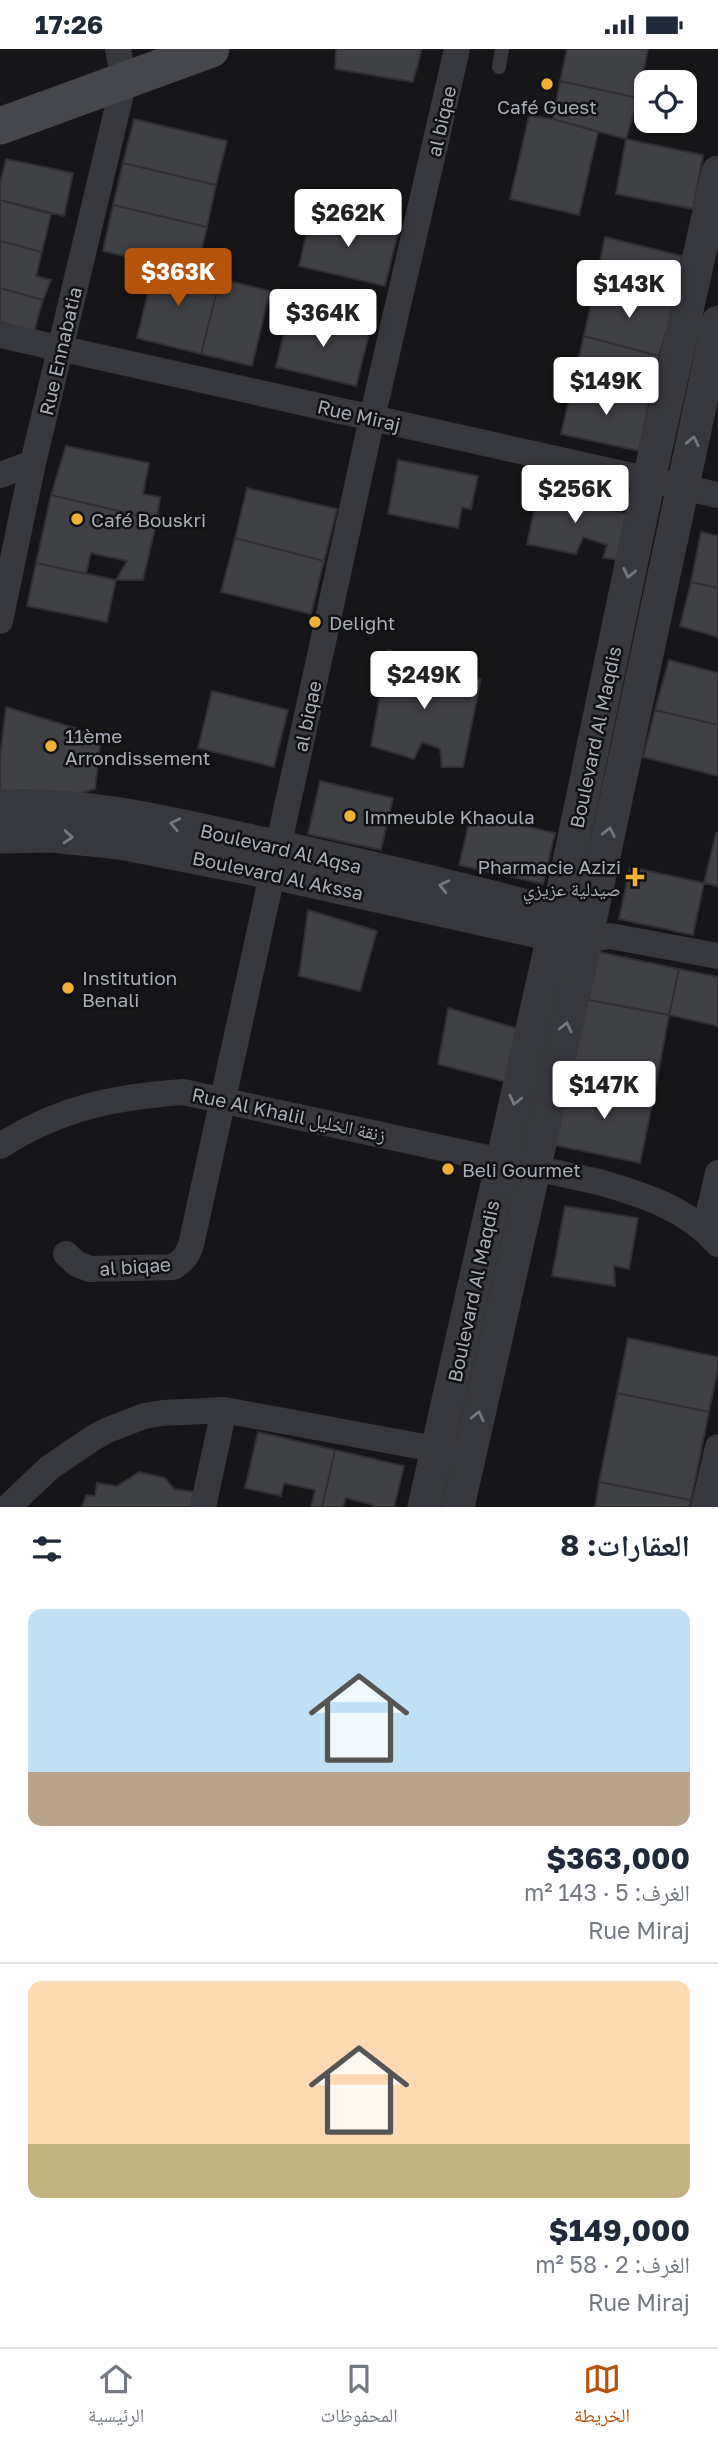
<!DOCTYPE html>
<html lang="ar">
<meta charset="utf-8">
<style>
:root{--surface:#fff;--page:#f6f6f7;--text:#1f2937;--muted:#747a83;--line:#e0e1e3;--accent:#b45309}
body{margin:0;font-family:"Golos Text","Noto Naskh Arabic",sans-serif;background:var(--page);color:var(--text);direction:rtl;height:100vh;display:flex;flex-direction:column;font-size:26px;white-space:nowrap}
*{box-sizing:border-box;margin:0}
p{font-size:23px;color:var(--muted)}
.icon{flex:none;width:38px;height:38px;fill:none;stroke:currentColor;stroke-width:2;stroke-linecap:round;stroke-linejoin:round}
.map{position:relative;height:1458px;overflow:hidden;direction:ltr}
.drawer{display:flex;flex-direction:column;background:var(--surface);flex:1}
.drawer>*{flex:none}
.tools{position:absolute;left:634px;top:21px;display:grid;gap:14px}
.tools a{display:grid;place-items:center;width:63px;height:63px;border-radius:14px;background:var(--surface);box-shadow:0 2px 5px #0004;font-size:35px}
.price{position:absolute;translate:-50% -60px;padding:0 16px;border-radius:7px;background:#fff;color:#222;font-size:23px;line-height:46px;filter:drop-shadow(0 2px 4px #0008)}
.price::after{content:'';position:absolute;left:50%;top:42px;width:21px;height:16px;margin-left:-10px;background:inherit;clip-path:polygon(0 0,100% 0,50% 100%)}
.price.selected{background:var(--accent);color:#fff}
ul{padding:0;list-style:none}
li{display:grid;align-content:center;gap:14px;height:371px;padding:0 28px}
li+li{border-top:2px solid var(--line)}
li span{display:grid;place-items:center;height:217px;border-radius:14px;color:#555}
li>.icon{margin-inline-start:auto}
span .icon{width:126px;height:126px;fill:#fffc;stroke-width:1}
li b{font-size:30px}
h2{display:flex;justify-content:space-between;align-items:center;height:84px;padding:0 28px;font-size:30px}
.status{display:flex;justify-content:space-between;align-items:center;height:49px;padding:0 35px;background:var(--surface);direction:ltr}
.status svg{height:19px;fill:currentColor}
.dock{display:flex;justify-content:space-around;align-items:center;height:98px;border-top:2px solid var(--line);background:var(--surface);font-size:19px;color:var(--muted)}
.dock a{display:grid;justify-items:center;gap:4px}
.dock .selected{color:var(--accent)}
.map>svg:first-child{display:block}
.building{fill:#404145;stroke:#303034;stroke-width:2}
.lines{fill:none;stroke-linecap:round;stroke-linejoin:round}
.service{stroke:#37383d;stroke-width:14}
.minor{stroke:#37383d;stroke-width:26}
.tertiary{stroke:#37383d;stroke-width:33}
.secondary{stroke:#45474d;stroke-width:37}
.oneway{stroke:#757881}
.poi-dot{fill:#f2b134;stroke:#111113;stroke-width:2.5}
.labels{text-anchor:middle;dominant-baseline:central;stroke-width:5;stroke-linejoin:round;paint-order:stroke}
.poi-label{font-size:19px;fill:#a8adb8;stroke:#111113;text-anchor:start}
.street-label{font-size:19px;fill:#a8adb8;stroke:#111113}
</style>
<div class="status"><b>17:26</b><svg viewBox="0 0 49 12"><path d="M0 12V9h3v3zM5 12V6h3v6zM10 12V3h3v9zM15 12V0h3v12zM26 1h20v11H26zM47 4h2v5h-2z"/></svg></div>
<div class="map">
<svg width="718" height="1458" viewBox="0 0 718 1458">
<rect width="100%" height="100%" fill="#161618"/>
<path class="building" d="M 336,0 L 422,0 L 413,33 L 335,20 Z
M 567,0 L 648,0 L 638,49 L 560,32 Z
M 560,32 L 638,49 L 626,90 L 553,70 Z
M 529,67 L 553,70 L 598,83 L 579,166 L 510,150 Z
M 134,70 L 227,92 L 216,136 L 123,114 Z
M 626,90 L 703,106 L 693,160 L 616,145 Z
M 6,110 L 73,124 L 64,167 L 0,151 L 0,134 Z
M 123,114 L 216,136 L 207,178 L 113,156 Z
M 0,151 L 51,165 L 42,203 L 0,192 Z
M 113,156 L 207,178 L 196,224 L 103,202 Z
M 311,164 L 398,184 L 385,237 L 299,217 Z
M 605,188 L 682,207 L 671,253 L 595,236 Z
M 0,192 L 42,203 L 36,227 L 51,231 L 43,251 L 0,239 Z
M 155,214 L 220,230 L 201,305 L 137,289 Z
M 220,230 L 270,242 L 252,317 L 201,305 Z
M 595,236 L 675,254 L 659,307 L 584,287 Z
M 0,239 L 43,251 L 34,283 L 0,273 Z
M 289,263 L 370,281 L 356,337 L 276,318 Z
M 584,287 L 659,307 L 650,350 L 573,333 Z
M 573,333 L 650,350 L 639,402 L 561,385 Z
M 66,397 L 149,414 L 143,445 L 160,448 L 157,471 L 51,446 Z
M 398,411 L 478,427 L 471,460 L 462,458 L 458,479 L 388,465 Z
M 247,439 L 337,460 L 324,512 L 235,489 Z
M 538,442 L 627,465 L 618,511 L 603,509 L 607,496 L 583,488 L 576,505 L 527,495 Z
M 51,446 L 157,471 L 143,531 L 116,531 L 127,512 L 91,504 L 86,525 L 36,514 Z
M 701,483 L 718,487 L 718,539 L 691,533 Z
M 235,489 L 324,512 L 311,565 L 221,543 Z
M 36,514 L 116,531 L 107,573 L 27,557 Z
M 691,533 L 718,539 L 718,588 L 680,577 Z
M 388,601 L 429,613 L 424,631 L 448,639 L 452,622 L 481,630 L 463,718 L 442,718 L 440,700 L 422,693 L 414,710 L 371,697 Z
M 669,611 L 718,624 L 718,676 L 655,661 Z
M 212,642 L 288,661 L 274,718 L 198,699 Z
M 6,658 L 101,687 L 95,740 L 59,751 L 0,741 L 0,708 Z
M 655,661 L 718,676 L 718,727 L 643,708 Z
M 320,732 L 393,749 L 381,801 L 308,785 Z
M 471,765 L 555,784 L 543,835 L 459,816 Z
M 716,784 L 718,784 L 718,837 L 704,834 Z
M 630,818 L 704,834 L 693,886 L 619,870 Z
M 308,861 L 377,882 L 360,942 L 299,927 Z
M 595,902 L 679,920 L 669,966 L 584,950 Z
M 679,920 L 718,928 L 718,977 L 669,966 Z
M 584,950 L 669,966 L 654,1047 L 568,1029 Z
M 448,959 L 519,980 L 510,1034 L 438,1015 Z
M 568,1029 L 654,1047 L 640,1114 L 554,1096 Z
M 565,1157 L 638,1169 L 629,1220 L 614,1217 L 615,1237 L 552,1227 Z
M 628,1289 L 718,1308 L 718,1319 L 709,1363 L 617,1344 Z
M 617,1344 L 709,1363 L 691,1451 L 599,1433 Z
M 258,1383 L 335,1401 L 322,1458 L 311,1458 L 315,1441 L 284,1434 L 281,1447 L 245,1439 Z
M 335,1401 L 404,1417 L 394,1458 L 372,1458 L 373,1456 L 346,1449 L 343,1458 L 322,1458 Z
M 139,1423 L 165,1429 L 174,1440 L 194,1443 L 191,1458 L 82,1458 L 86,1446 L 95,1447 L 97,1434 L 117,1437 Z
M 599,1433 L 691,1451 L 689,1458 L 595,1458 Z"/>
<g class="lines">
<path class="service" d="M 499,18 L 502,0"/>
<path class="minor" d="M 0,286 L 718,446
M 0,426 L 33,414
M 0,572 L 33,414 L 124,32 L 118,0
M 586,891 L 610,887 L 718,907
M 0,1097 C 59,1059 114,1048 183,1043 L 599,1133 C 644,1146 686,1159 718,1195
M 705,1181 L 718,1124
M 66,1205 L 77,1215 L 90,1220 L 173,1218 C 183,1212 187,1207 191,1196 L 372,369 L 457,0
M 8,1458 L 49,1419 L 93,1389 L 108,1381 L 144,1367 L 163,1364 L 224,1361 L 456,1404
M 203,1458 L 224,1361
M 704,1458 L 718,1398"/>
<path class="tertiary" d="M 0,757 C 85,753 165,773 248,791 C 359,815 470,841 580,871
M 0,788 L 52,787 L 120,794 L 273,824 L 561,888
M 424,1458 L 558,865 L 649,430 L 718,123
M 458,1458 L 586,891 L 718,273"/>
<path class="secondary" d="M 0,77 L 211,0"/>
</g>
<defs><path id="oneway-chevron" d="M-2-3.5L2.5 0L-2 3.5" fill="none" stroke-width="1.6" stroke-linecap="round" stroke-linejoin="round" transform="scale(1.75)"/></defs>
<g class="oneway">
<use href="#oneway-chevron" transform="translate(693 392) rotate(-78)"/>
<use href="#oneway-chevron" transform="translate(629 524) rotate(102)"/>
<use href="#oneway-chevron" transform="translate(175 775) rotate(-168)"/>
<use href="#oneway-chevron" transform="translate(609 783) rotate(-78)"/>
<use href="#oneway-chevron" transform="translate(68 788) rotate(5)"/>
<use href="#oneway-chevron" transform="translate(444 837) rotate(-167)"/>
<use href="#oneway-chevron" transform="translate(566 978) rotate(-77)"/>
<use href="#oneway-chevron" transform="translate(515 1051) rotate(103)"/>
<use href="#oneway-chevron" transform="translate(478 1367) rotate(-77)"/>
</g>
<g class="poi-dot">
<circle cx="547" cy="35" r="7"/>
<circle cx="77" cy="470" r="7"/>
<circle cx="315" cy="573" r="7"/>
<circle cx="51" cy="697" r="7"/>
<circle cx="350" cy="767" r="7"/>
<path d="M631.5 817.5h7v7h7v7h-7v7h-7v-7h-7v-7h7z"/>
<circle cx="68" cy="939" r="7"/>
<circle cx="448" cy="1120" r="7"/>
</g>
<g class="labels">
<g class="poi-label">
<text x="547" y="57" text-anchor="middle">Café Guest</text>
<text x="91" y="470">Café Bouskri</text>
<text x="329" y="573">Delight</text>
<text x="65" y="686">11ème<tspan x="65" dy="22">Arrondissement</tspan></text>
<text x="364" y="767">Immeuble Khaoula</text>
<text x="621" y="817" text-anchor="end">Pharmacie Azizi<tspan x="621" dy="22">صيدلية عزيزي</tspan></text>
<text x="82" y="928">Institution<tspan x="82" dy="22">Benali</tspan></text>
<text x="462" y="1120">Beli Gourmet</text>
</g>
<g class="street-label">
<text transform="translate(441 72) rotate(-77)">al biqae</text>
<text transform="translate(60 302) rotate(-77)">Rue Ennabatia</text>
<text transform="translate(359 366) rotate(13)">Rue Miraj</text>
<text transform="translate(307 667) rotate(-78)">al biqae</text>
<text transform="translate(595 688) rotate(-78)">Boulevard Al Maqdis</text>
<text transform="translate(281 799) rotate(13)">Boulevard Al Aqsa</text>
<text transform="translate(278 826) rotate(12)">Boulevard Al Akssa</text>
<text transform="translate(289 1065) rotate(12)">Rue Al Khalil زنقة الخليل</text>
<text transform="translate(135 1217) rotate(-4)">al biqae</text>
<text transform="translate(473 1242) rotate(-78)">Boulevard Al Maqdis</text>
</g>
</g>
</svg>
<div class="tools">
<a><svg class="icon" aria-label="locate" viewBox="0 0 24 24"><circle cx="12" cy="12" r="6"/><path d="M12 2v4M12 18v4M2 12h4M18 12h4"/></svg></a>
</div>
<b class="price" style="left:348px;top:200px">$262K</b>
<b class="price selected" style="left:178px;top:259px">$363K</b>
<b class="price" style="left:629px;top:271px">$143K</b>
<b class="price" style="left:323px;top:300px">$364K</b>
<b class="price" style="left:606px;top:368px">$149K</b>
<b class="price" style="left:575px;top:476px">$256K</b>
<b class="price" style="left:424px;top:662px">$249K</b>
<b class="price" style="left:604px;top:1072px">$147K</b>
</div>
<section class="drawer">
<h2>العقارات: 8<svg class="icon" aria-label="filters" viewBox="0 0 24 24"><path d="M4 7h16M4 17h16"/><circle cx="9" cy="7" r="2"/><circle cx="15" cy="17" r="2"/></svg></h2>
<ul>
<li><span style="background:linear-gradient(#bfe0f5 75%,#b9a48a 0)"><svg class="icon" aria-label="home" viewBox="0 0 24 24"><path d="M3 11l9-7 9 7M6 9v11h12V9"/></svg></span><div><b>$363,000</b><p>الغرف: 5 · 143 m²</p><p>Rue Miraj</p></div></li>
<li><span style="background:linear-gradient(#ffd9b3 75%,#c2b280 0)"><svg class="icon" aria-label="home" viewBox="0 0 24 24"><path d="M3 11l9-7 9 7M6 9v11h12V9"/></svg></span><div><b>$149,000</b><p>الغرف: 2 · 58 m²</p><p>Rue Miraj</p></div></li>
</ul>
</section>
<nav class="dock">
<a class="selected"><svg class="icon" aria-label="map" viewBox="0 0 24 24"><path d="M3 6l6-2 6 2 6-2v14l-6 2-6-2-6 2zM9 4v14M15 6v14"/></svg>الخريطة</a>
<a><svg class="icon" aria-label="saved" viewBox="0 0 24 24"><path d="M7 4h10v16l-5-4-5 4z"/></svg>المحفوظات</a>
<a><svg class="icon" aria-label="home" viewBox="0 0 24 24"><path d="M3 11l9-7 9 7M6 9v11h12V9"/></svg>الرئيسية</a>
</nav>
